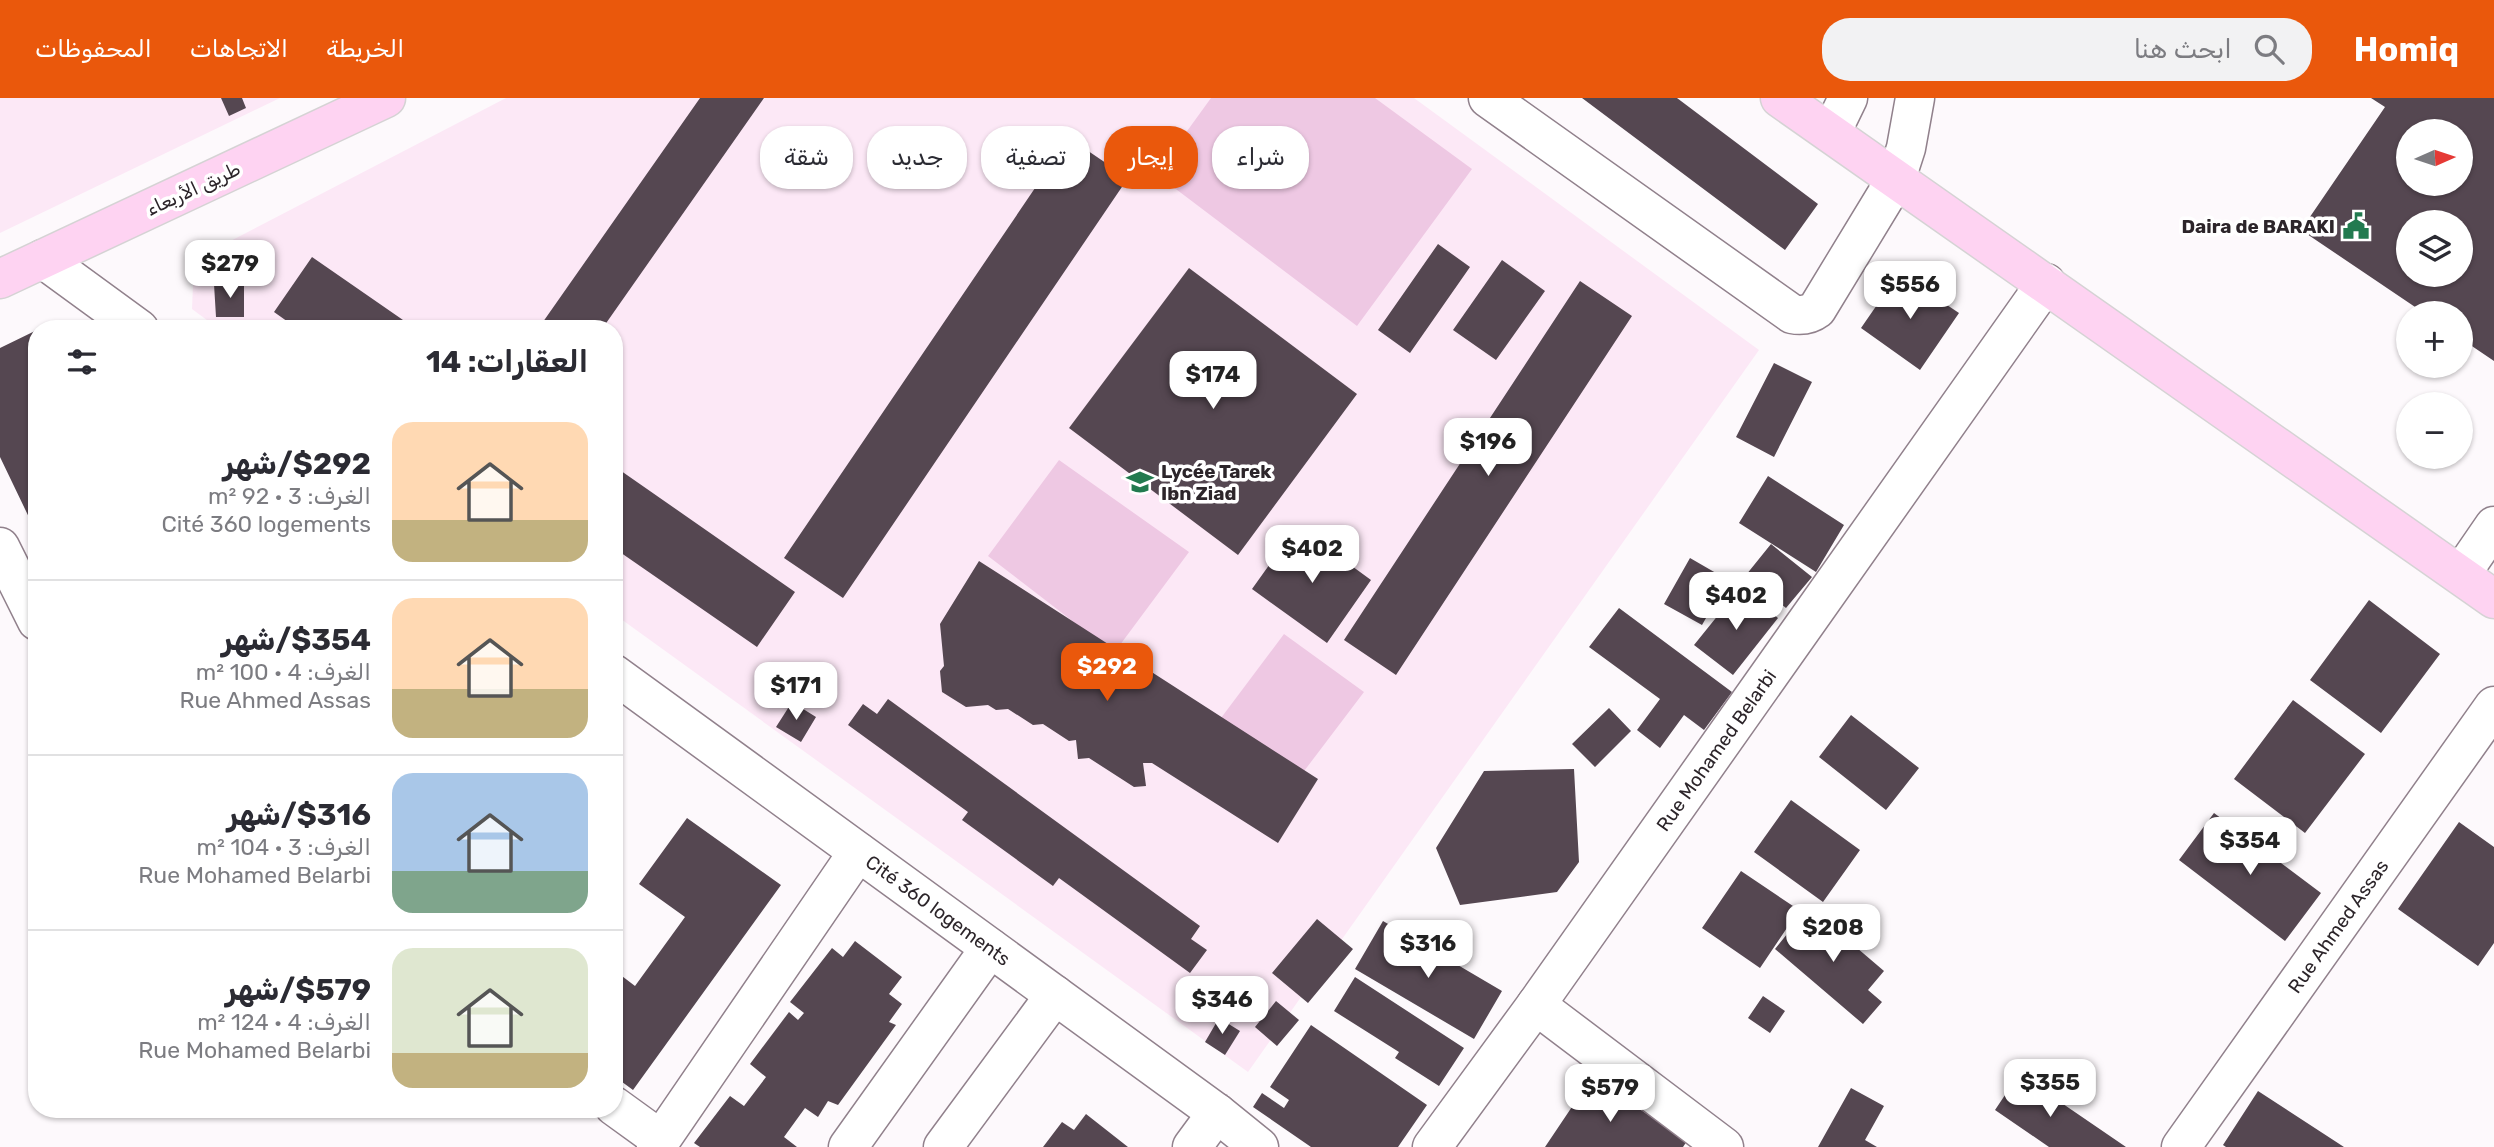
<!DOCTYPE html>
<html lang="ar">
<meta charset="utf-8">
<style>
:root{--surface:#fff;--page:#f2f2f3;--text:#2b2b33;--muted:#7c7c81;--line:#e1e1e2;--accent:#ea580c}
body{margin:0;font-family:Rubik,"Noto Naskh Arabic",sans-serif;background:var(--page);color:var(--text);direction:rtl;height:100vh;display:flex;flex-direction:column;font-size:26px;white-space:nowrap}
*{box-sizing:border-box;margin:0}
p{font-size:23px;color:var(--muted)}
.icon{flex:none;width:38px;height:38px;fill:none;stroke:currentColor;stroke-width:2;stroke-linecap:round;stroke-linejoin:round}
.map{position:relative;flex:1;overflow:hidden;direction:ltr}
.details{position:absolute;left:28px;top:222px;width:595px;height:798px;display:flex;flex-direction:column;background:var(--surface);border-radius:28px;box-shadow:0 2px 5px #0004;direction:rtl}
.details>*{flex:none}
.guide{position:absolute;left:644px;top:28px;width:665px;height:63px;direction:rtl;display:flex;gap:14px}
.needle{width:46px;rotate:87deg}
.fabs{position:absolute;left:2396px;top:21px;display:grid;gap:14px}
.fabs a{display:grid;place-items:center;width:77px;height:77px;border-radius:50%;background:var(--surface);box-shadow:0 2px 5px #0004;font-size:35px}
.price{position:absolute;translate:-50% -60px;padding:0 16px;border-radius:14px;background:#fff;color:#222;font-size:23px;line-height:46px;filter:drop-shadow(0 2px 4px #0008)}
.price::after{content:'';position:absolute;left:50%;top:42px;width:21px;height:16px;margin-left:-10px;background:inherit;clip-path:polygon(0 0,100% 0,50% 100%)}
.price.selected{background:var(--accent);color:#fff}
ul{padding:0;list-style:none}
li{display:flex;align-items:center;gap:21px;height:175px;padding:0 35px}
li+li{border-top:2px solid var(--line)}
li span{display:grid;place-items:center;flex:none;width:196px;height:140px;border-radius:21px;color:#555}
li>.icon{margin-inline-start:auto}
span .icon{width:84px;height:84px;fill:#fffc;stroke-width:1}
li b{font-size:30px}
h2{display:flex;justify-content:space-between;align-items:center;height:84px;padding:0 35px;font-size:30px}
.chip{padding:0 24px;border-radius:28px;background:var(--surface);box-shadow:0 2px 5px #0004;font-size:24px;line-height:63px}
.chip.selected{background:var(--accent);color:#fff}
header{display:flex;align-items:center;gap:42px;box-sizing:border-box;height:98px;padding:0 35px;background:var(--accent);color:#fff}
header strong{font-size:33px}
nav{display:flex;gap:38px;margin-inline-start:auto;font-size:24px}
.search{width:490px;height:63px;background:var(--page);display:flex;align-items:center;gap:18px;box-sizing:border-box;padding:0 24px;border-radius:28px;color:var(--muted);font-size:26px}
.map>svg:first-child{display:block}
.built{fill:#fce8f6}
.green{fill:#eec8e3}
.building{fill:#554751;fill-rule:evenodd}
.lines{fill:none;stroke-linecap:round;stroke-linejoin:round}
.minor-casing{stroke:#91818c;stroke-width:41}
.major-casing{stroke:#d5d3d4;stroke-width:41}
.minor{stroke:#fff;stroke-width:38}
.major{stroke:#fed3f2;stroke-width:38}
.labels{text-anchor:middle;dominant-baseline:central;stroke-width:7;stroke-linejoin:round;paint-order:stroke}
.street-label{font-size:19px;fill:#2c252a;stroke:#fff}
.poi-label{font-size:19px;font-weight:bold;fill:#2c252a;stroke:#fff;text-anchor:end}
</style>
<header>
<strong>Homiq</strong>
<div class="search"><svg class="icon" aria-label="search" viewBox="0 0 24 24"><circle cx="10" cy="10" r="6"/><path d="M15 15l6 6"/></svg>ابحث هنا</div>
<nav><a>الخريطة</a><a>الاتجاهات</a><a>المحفوظات</a></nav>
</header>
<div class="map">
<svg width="2494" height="1049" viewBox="0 0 2494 1049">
<rect width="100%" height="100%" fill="#fdf9fc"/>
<path class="built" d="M 0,0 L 280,0 L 0,135 Z
M 506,0 L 1414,0 L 1759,252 L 1248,974 L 614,516 L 614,231 L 219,231 L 192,211 L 194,162 Z"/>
<path class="green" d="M 1211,0 L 1375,0 L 1472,71 L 1357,228 L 1156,76 Z
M 1059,362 L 1189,454 L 1114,555 L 988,458 Z
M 1284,536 L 1364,594 L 1267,722 L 1191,660 Z"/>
<path class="building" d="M 221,0 L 242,0 L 246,10 L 229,18 Z
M 700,0 L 764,0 L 602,231 L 538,231 Z
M 1582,0 L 1677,0 L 1818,106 L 1785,152 Z
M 2371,0 L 2494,0 L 2494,263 L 2460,240 L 2460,215 L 2424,215 L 2301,132 L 2385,9 ZM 2408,33 L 2460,33 L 2460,86 L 2408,86 ZM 2408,124 L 2460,124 L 2460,177 L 2408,177 Z
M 1069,40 L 1128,80 L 843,500 L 784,460 Z
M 1438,146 L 1470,169 L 1410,255 L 1378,232 Z
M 312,159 L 416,231 L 298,231 L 274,214 Z
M 1502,162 L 1545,193 L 1496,262 L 1453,232 Z
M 1189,170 L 1357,296 L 1238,457 L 1069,330 Z
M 1899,175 L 1959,215 L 1920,272 L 1861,230 Z
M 1580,183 L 1632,218 L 1396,577 L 1344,542 Z
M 244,185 L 244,219 L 216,219 L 214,186 Z
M 56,223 L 60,231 L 39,231 Z
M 37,232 L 37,293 L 29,297 L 37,312 L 37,436 L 0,359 L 0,250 Z
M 1774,265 L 1812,284 L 1774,359 L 1736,339 Z
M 614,368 L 795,494 L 757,549 L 614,450 Z
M 1768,378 L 1844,427 L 1816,474 L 1739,425 Z
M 1297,428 L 1371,482 L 1327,545 L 1252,491 Z
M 1771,446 L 1812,479 L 1786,510 L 1746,477 Z
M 1690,460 L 1728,482 L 1702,527 L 1664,506 Z
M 979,463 L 1318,681 L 1278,745 L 1152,665 L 1143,665 L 1146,688 L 1134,689 L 1089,660 L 1078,661 L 1076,642 L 1069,643 L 1043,626 L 1033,627 L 1008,611 L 996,612 L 988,607 L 966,609 L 942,594 L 940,573 L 944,568 L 940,526 Z
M 1740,490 L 1778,520 L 1733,577 L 1694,547 Z
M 2369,502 L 2440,556 L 2381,635 L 2310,582 Z
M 1619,510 L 1732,594 L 1704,632 L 1684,617 L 1660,650 L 1637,632 L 1660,601 L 1589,549 Z
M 888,601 L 1200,828 L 1191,841 L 1207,852 L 1190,875 L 1059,780 L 1053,788 L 962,722 L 968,714 L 848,627 L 863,606 L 877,616 Z
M 2293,602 L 2365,656 L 2305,735 L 2234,681 Z
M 792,604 L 816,619 L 801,644 L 776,629 Z
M 1609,610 L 1631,633 L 1595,669 L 1572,646 Z
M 1851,617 L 1919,670 L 1886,712 L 1819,659 Z
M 1574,671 L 1579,764 L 1557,794 L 1460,807 L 1436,750 L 1484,673 Z
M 1791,702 L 1860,752 L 1823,804 L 1754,754 Z
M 2214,715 L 2321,795 L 2285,843 L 2179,762 Z
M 687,720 L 781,787 L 633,992 L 614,978 L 614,872 L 635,888 L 685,819 L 639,786 Z
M 2459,724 L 2494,749 L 2494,845 L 2478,868 L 2398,811 Z
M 1741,773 L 1799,812 L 1760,870 L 1702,830 Z
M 1809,809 L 1884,873 L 1868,892 L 1882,904 L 1863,926 L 1775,851 Z
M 1317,821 L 1353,851 L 1308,905 L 1272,875 Z
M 1383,823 L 1502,893 L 1474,941 L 1355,871 Z
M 855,843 L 902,879 L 889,896 L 902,906 L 889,924 L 896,927 L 838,1007 L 828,1003 L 818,1019 L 805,1010 L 784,1039 L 797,1049 L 700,1049 L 694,1045 L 730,998 L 744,1008 L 766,979 L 750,966 L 789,914 L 798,922 L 804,915 L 790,904 L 832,850 L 843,859 Z
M 1355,879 L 1464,950 L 1439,988 L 1395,960 L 1399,954 L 1334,913 Z
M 1763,898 L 1785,913 L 1770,935 L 1748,920 Z
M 1276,903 L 1299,922 L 1277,948 L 1255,929 Z
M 1219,920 L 1240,933 L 1225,957 L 1205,944 Z
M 1311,927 L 1427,1007 L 1398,1049 L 1311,1049 L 1253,1009 L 1262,995 L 1284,1010 L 1289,1002 L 1270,989 Z
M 2019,976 L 2126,1049 L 2049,1049 L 1995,1012 Z
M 1592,979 L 1687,1043 L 1683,1049 L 1545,1049 Z
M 1851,990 L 1884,1008 L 1865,1042 L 1877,1049 L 1818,1049 Z
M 2258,993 L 2344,1049 L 2226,1049 L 2223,1047 Z
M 1086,1016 L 1128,1049 L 1043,1049 L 1062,1024 L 1074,1032 Z"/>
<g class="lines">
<defs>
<g id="minor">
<path d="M 1488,0 L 1792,216 C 1802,218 1809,217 1817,211 L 1896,81 L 1906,50 L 1915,0"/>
<path d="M 1831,35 L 1848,0"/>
<path d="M 43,161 L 139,231"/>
<path d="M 0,449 L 37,523"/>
<path d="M 2461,476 L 2494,428"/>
<path id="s1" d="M 614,576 L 1217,1015 L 1259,1049"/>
<path d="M 1536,907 L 1724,1049"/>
<path d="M 614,1008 L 661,1042"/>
<path d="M 656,1049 L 858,754"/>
<path d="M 848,1049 L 990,850"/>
<path d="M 943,1049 L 1055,897"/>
<path d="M 1192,1049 L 1217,1015"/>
<path id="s2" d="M 1432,1049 L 1536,907 L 2046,185"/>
<path id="s3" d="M 2181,1049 L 2494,608"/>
</g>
<path id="major" d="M 1780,0 L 2494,501
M 0,181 L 386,0"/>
</defs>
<use href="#minor" class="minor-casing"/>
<use href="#major" class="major-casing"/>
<use href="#minor" class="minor"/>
<use href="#major" class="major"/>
</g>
<defs>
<symbol id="civic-bare" viewBox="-9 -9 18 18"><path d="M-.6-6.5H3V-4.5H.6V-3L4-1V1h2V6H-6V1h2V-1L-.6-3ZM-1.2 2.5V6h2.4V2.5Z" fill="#227a4f" stroke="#fff" stroke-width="2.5" paint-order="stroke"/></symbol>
<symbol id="school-bare" viewBox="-9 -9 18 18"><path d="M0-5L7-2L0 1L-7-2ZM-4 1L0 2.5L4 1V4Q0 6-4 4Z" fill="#227a4f" stroke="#fff" stroke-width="2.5" paint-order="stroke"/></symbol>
</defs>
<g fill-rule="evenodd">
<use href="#civic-bare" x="2337" y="109" width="38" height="38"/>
<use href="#school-bare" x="1121" y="365" width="38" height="38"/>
</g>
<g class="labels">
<g class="street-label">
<text transform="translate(193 91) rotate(-25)">طريق الأربعاء</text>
<text stroke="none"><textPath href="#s2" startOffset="488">Rue Mohamed Belarbi</textPath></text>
<text stroke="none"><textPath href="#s1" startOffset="401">Cité 360 logements</textPath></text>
<text stroke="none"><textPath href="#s3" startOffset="271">Rue Ahmed Assas</textPath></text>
</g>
<g class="poi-label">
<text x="2335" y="128">Daira de BARAKI</text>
<text x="1161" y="373" text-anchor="start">Lycée Tarek<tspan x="1161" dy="22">Ibn Ziad</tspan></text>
</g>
</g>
</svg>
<div class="fabs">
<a><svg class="needle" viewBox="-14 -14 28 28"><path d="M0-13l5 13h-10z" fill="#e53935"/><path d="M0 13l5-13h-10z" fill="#7c7c81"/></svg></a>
<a><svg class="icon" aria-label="layers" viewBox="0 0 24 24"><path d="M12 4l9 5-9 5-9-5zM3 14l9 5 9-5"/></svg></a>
<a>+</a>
<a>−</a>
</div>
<b class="price" style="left:230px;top:202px">$279</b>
<b class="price" style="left:1910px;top:223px">$556</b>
<b class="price" style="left:1213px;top:313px">$174</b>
<b class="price" style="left:1488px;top:380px">$196</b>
<b class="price" style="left:1312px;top:487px">$402</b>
<b class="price" style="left:1736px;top:534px">$402</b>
<b class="price selected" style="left:1107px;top:605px">$292</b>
<b class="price" style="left:796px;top:624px">$171</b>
<b class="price" style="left:2250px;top:779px">$354</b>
<b class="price" style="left:1833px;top:866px">$208</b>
<b class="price" style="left:1428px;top:882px">$316</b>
<b class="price" style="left:1222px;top:938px">$346</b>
<b class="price" style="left:2050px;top:1021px">$355</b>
<b class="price" style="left:1610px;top:1026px">$579</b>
<div class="guide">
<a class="chip">شراء</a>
<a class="chip selected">إيجار</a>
<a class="chip">تصفية</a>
<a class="chip">جديد</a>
<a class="chip">شقة</a>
</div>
<section class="details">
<h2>العقارات: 14<svg class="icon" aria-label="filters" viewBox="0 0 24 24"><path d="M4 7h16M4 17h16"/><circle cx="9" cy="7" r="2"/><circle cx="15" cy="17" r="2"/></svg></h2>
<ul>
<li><span style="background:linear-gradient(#ffd9b3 70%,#c2b280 0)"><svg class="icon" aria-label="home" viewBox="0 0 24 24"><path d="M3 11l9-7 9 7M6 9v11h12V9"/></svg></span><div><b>$292/شهر</b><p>الغرف: 3 · 92 m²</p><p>Cité 360 logements</p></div></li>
<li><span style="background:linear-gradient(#ffd9b3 65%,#c2b280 0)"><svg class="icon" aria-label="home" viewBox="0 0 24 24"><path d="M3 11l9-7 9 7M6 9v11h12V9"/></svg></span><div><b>$354/شهر</b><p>الغرف: 4 · 100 m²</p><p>Rue Ahmed Assas</p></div></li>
<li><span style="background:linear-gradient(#a9c7e8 70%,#7fa58c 0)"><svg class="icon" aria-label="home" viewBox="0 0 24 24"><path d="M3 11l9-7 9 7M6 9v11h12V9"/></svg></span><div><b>$316/شهر</b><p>الغرف: 3 · 104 m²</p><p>Rue Mohamed Belarbi</p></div></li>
<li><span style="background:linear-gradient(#dfe7d0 75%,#c2b280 0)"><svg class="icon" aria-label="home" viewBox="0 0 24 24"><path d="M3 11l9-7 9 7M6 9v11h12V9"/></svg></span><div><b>$579/شهر</b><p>الغرف: 4 · 124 m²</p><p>Rue Mohamed Belarbi</p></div></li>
</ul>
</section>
</div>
